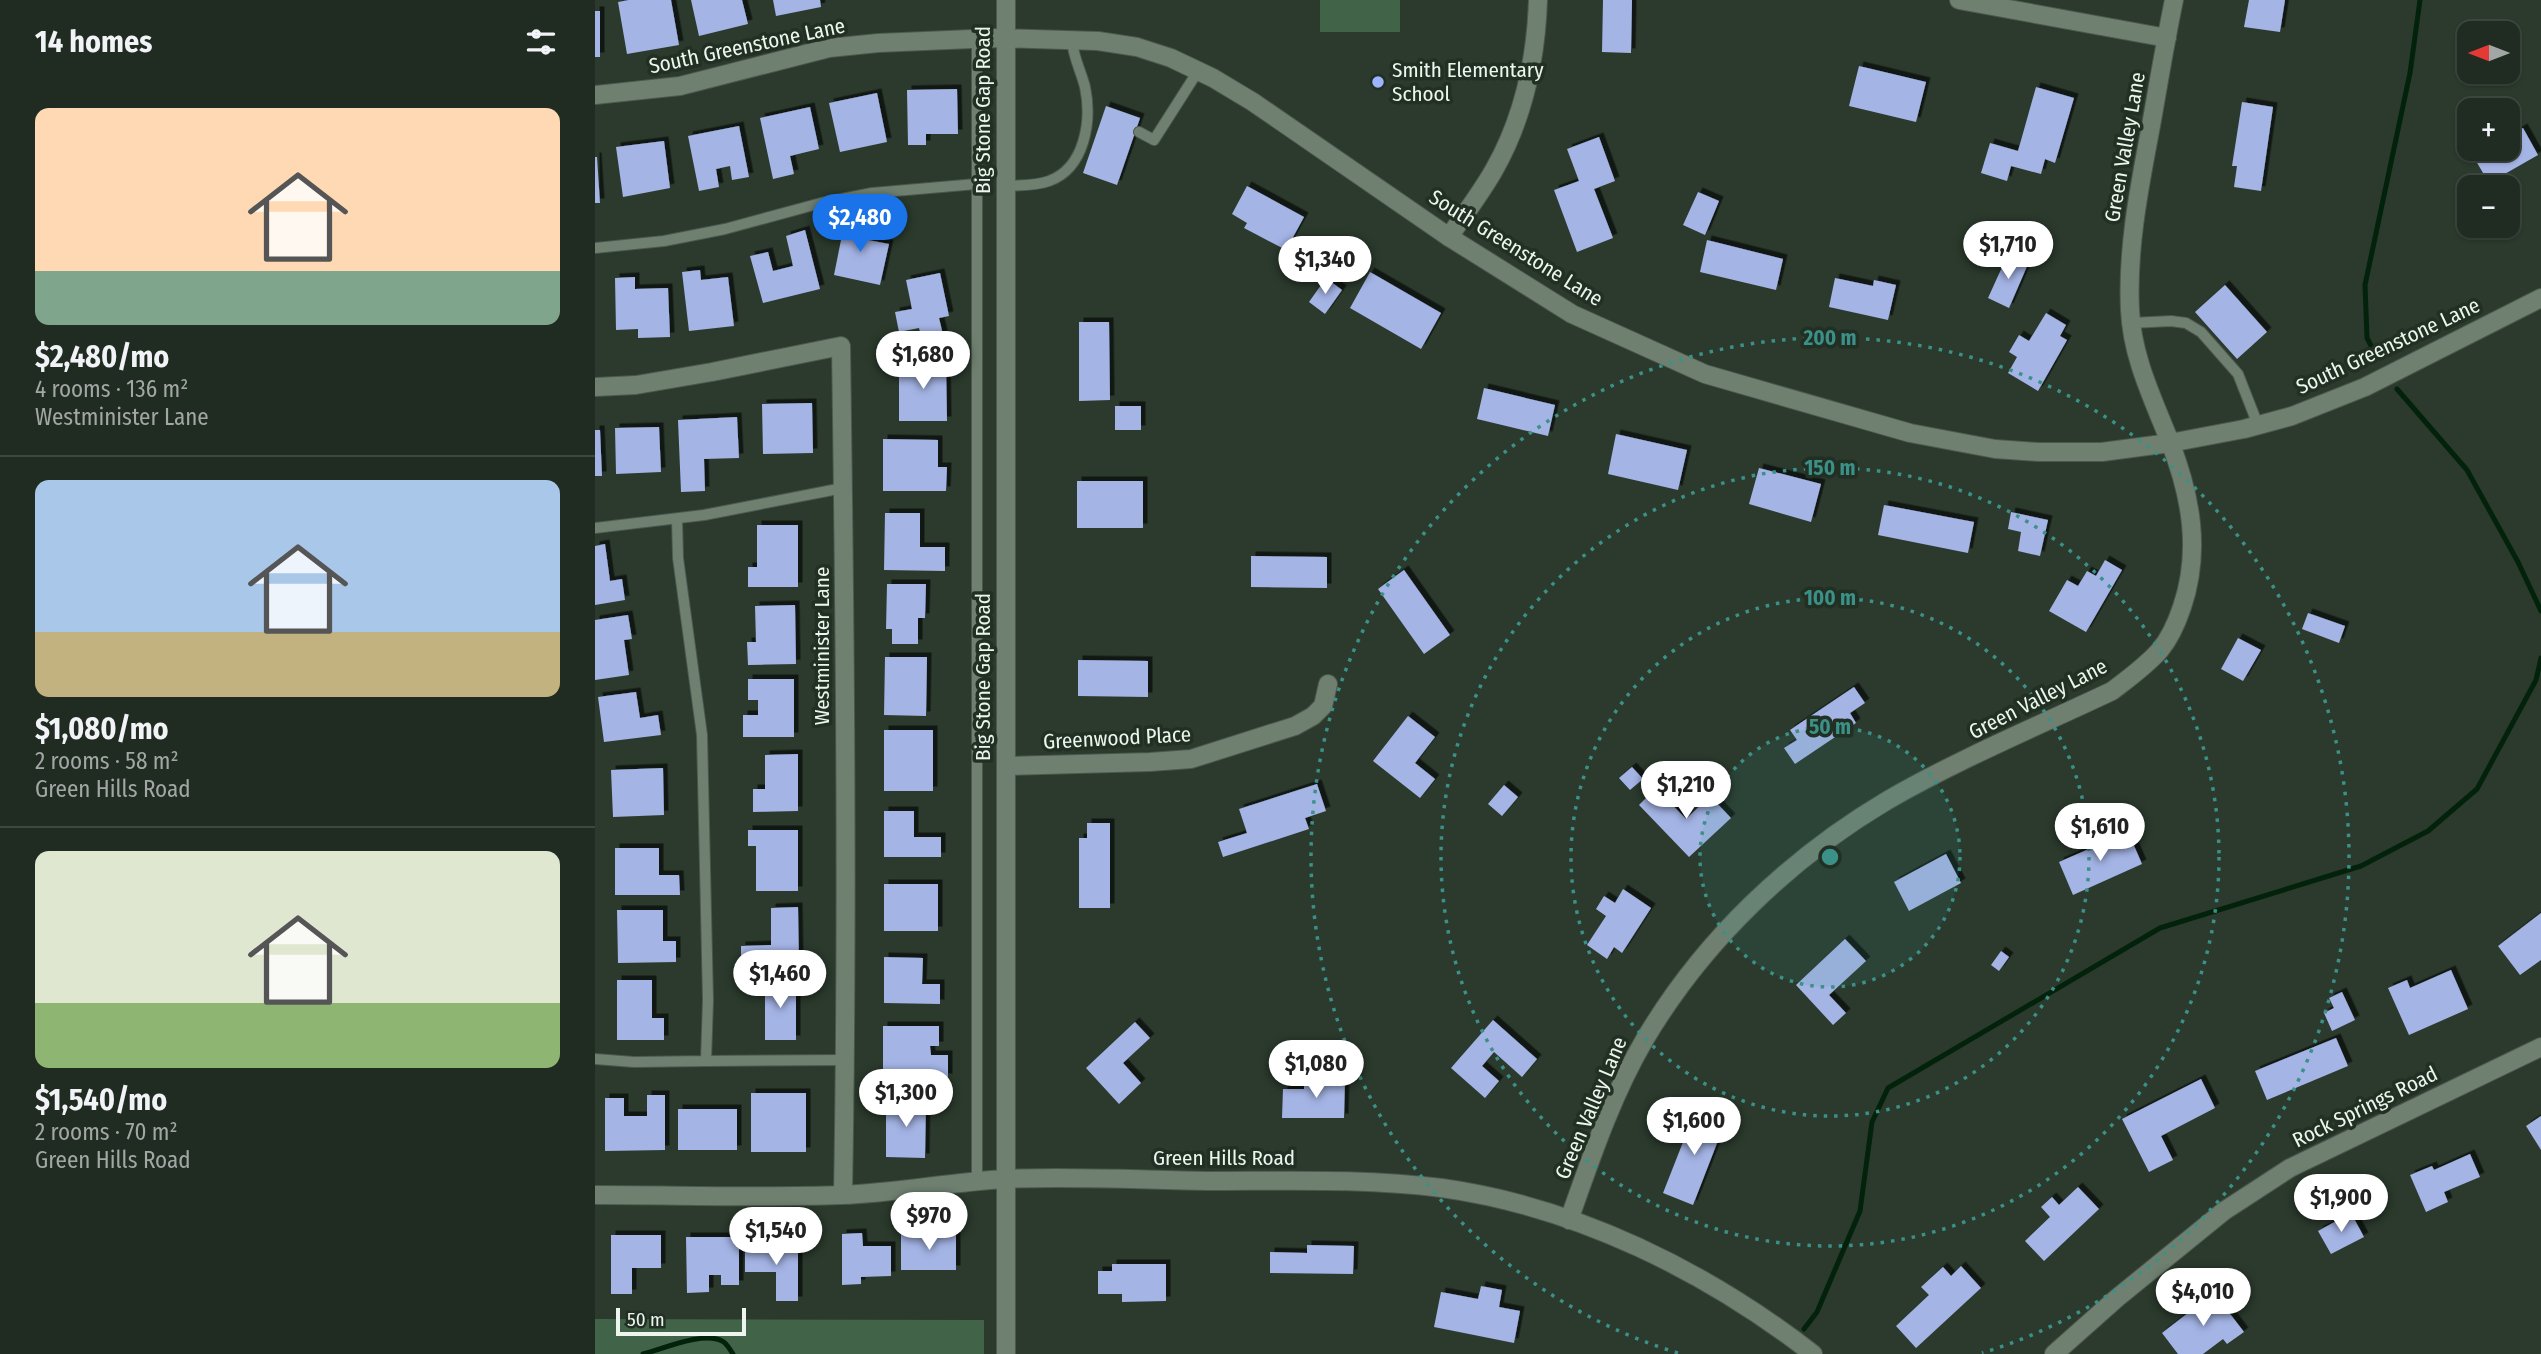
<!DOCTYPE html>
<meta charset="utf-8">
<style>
:root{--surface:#202c22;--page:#2d382f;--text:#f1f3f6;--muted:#a2a7a5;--line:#3d4840;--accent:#1a73e8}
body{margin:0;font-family:"Fira Sans Condensed",sans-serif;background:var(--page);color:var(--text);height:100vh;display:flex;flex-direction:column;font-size:26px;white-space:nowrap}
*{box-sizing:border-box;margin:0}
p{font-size:23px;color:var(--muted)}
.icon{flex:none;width:38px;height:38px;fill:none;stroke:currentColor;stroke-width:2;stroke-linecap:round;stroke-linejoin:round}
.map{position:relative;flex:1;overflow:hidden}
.drawer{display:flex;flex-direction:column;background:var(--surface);width:595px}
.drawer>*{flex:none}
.needle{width:46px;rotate:270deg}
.fabs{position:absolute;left:1862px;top:21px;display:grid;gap:14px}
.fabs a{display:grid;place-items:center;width:63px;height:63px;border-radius:14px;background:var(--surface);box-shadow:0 2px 5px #0004,0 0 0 2px var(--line);font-size:35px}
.scale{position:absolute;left:21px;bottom:18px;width:130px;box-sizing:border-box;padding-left:7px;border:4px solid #edf6ee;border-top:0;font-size:19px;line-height:24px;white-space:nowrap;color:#edf6ee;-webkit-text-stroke:5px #223024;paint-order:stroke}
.price{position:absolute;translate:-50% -60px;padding:0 16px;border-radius:24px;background:#fff;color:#222;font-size:23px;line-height:46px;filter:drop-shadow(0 2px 4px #0008)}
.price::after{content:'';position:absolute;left:50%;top:42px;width:21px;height:16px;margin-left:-10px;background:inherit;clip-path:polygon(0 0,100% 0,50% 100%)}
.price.active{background:var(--accent);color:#fff}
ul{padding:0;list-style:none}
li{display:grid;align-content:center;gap:14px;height:371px;padding:0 35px}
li+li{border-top:2px solid var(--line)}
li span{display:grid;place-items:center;height:217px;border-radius:14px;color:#555}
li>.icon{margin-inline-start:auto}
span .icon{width:126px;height:126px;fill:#fffc;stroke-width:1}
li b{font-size:30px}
h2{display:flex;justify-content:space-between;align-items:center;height:84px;padding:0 35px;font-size:30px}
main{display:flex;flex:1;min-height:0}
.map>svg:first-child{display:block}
.green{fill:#416347}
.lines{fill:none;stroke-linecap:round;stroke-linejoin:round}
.stream{stroke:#03220b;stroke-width:5}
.building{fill:#a4b4e5;filter:url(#shadow)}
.service-casing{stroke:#4c584e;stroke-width:12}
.minor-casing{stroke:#4c584e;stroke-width:20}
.tertiary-casing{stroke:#4c584e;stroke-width:20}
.service{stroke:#6f8071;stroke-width:10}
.minor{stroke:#6f8071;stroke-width:18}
.tertiary{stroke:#6f8071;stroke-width:18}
.ring{fill:none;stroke:#3b9088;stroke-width:3.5;stroke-dasharray:3.5 7}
.poi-dot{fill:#9cb4fd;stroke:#223024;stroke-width:2.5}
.labels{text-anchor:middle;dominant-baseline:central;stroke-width:7;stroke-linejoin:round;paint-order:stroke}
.street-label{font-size:21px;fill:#edf6ee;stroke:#223024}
.poi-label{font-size:21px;fill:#edf6ee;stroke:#223024;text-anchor:start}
.centre{fill:#3b9088;stroke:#223024;stroke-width:3.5}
.ring-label{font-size:21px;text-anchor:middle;font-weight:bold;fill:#3b9088;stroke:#223024;stroke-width:7;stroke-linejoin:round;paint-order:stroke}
</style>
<main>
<section class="drawer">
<h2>14 homes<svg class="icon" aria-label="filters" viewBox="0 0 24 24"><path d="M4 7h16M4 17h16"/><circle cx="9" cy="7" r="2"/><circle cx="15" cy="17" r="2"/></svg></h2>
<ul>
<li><span style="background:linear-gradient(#ffd9b3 75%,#7fa58c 0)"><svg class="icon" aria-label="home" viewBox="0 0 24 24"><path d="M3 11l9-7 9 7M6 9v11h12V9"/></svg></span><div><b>$2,480/mo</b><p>4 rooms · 136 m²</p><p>Westminister Lane</p></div></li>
<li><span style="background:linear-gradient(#a9c7e8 70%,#c2b280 0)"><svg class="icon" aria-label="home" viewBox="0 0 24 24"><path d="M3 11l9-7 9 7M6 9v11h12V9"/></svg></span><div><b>$1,080/mo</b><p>2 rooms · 58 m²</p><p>Green Hills Road</p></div></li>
<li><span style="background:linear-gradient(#dfe7d0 70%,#8fb573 0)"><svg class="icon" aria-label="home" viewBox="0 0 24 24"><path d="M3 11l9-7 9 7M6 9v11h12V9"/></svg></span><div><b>$1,540/mo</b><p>2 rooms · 70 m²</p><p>Green Hills Road</p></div></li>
</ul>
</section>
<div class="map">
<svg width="1946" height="1354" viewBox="0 0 1946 1354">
<defs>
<filter id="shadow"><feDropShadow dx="4.5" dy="-4.5" stdDeviation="0" flood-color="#0009"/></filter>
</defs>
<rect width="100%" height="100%" fill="#2b3a2d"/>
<path class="green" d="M 725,0 L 805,0 L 805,32 L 725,32 Z
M 0,1319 L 389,1320 L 389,1354 L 0,1354 Z"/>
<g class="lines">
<path class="stream" d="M 1781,355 L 1772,338 L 1770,285 L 1815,73 L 1825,0
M 1802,389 L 1872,470 L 1923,562 L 1946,611
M 1209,1329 L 1222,1312 L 1265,1211 L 1277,1122 L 1293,1088 L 1565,928 L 1766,866 L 1833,831 L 1882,789 L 1941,680 L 1946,658
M 48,1354 C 68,1349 108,1331 127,1341 C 132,1343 135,1350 138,1354"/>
</g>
<path class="building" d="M 34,0 L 76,0 L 84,45 L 32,54 L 23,2 Z
M 96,0 L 147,0 L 153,24 L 104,36 Z
M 178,0 L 225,0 L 226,7 L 181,16 Z
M 1008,0 L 1037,0 L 1036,53 L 1007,52 Z
M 1654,0 L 1690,0 L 1685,32 L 1649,27 Z
M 0,11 L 5,11 L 5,57 L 0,57 Z
M 1264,66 L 1331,82 L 1321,122 L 1254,106 Z
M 1441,87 L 1479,98 L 1460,163 L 1450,159 L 1446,174 L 1416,166 L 1412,181 L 1386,173 L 1395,143 L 1423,151 Z
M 362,89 L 363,134 L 331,134 L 331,145 L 313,145 L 312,90 Z
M 282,93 L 292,142 L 245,152 L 234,103 Z
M 1647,102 L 1678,107 L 1666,191 L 1639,187 L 1642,166 L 1637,166 Z
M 511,106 L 545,118 L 522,185 L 488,173 Z
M 215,107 L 224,149 L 195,156 L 199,174 L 178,179 L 165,118 Z
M 144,126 L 154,177 L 137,180 L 135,166 L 121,169 L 124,187 L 104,191 L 93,136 Z
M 1928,128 L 1943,155 L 1894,183 L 1878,156 L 1892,149 L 1913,149 L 1913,137 Z
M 1004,137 L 1020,181 L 999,189 L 1018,238 L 982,252 L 959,190 L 984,181 L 972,149 Z
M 69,141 L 75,188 L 28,197 L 21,147 Z
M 0,157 L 2,157 L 5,203 L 0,203 Z
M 652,186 L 709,217 L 691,250 L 649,228 L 652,223 L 637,214 Z
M 1103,192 L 1124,201 L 1110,235 L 1088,225 Z
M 251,215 L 272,219 L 268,239 L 294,244 L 285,285 L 239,275 Z
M 210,230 L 225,289 L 168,303 L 155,256 L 173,252 L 178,271 L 198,266 L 191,236 Z
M 1112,240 L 1188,259 L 1181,290 L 1105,272 Z
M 1413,254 L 1433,264 L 1414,308 L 1393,298 Z
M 105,270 L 106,280 L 133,277 L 139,326 L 94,331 L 87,272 Z
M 775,272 L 846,313 L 826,349 L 755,308 Z
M 345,273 L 354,316 L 344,318 L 349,339 L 328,344 L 324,328 L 304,332 L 300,312 L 317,309 L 311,280 Z
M 40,277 L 40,289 L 73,288 L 75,337 L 43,338 L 43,329 L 21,330 L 20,278 Z
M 731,278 L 747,290 L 730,314 L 714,302 Z
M 1240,278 L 1278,286 L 1279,280 L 1301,285 L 1293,320 L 1234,307 Z
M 1630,285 L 1672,332 L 1642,359 L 1600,312 Z
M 1451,313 L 1471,325 L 1465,336 L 1472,340 L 1443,391 L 1413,373 L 1422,357 L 1414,352 L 1424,335 L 1434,341 Z
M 484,322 L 514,322 L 515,400 L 484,401 Z
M 304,361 L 351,361 L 352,421 L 304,421 Z
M 889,388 L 960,405 L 953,436 L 882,419 Z
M 217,403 L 218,453 L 168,454 L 167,404 Z
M 520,406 L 546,406 L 546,430 L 520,430 Z
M 142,417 L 144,458 L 109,459 L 110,491 L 86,492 L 83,420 Z
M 64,427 L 66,472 L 21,474 L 20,428 Z
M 0,430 L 5,430 L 7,476 L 0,476 Z
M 1021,434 L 1092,450 L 1083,490 L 1013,474 Z
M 288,439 L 343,440 L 343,467 L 352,467 L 351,491 L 288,491 Z
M 1164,468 L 1226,484 L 1216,522 L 1154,504 Z
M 482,481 L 548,481 L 548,528 L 482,528 Z
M 1289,505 L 1379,522 L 1373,553 L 1283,535 Z
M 1416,512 L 1453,520 L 1445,556 L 1423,551 L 1426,532 L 1413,529 Z
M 290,513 L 325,513 L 325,547 L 350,547 L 350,571 L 289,570 Z
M 162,525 L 203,525 L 203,587 L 153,587 L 153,567 L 162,567 Z
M 10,544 L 15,581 L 27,579 L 30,600 L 0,605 L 0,546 Z
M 656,556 L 732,557 L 732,588 L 656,587 Z
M 1510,560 L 1527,570 L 1491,632 L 1454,611 L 1472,580 L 1483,586 L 1492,571 L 1501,576 Z
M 809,570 L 855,635 L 829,654 L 783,589 Z
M 292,584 L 331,584 L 330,618 L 323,618 L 323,644 L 297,644 L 297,629 L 291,629 Z
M 200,605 L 201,664 L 153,665 L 152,642 L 161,642 L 160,606 Z
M 1713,613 L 1750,626 L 1744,643 L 1707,629 Z
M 33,615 L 37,639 L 29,640 L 34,675 L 0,680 L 0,620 Z
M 1643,638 L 1666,650 L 1648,681 L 1626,669 Z
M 290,657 L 332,657 L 331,716 L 289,715 Z
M 483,660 L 553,661 L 553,697 L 483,696 Z
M 153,679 L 199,679 L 199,737 L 148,737 L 148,715 L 163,715 L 163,700 L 153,700 Z
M 1259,687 L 1270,703 L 1255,713 L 1261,723 L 1200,764 L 1189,748 L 1202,740 L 1195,730 Z
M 41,692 L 45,718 L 63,715 L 66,735 L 9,742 L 3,697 Z
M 813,716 L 840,737 L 820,763 L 840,779 L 825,798 L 778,761 Z
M 289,730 L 338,730 L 338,791 L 289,791 Z
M 203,754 L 203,811 L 158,812 L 158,789 L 170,789 L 170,755 Z
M 1037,767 L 1048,779 L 1035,790 L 1024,778 Z
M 68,768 L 69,815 L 18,817 L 16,770 Z
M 722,784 L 731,811 L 710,818 L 714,829 L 628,857 L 623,842 L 652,833 L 644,809 Z
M 909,785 L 923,797 L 907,816 L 893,804 Z
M 1061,788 L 1091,819 L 1115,796 L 1136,818 L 1094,857 L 1044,805 Z
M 289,811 L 319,811 L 319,837 L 346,837 L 346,857 L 289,857 Z
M 492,823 L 515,823 L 515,908 L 484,908 L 484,838 L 492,838 Z
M 153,830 L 203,830 L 203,891 L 161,891 L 161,846 L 153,846 Z
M 1533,832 L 1547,864 L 1478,895 L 1464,862 Z
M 20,848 L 64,848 L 64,875 L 84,875 L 85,895 L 20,895 Z
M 1351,854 L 1366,883 L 1314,911 L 1299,882 Z
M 289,884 L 343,884 L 343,931 L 289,931 Z
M 1028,889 L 1056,908 L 1027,953 L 1019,947 L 1012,959 L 992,945 L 1011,916 L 1001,909 L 1009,896 L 1020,903 Z
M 203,907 L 204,964 L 146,965 L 146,946 L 176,945 L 176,908 Z
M 22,910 L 68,910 L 68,941 L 81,941 L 81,962 L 23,963 Z
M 1946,913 L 1946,960 L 1925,975 L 1903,946 Z
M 1250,939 L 1271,961 L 1234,995 L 1251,1013 L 1238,1025 L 1201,985 Z
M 1406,951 L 1414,957 L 1404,971 L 1396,965 Z
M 289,957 L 328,958 L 327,984 L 345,984 L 345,1004 L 289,1003 Z
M 1856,970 L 1873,1009 L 1814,1035 L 1793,988 L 1812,980 L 1815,988 Z
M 22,980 L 57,980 L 57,1018 L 69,1018 L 69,1040 L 22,1040 Z
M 170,980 L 201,980 L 201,1040 L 170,1040 Z
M 1747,992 L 1760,1020 L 1737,1031 L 1729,1013 L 1739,1008 L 1734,998 Z
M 898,1020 L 942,1059 L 927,1077 L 899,1052 L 887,1066 L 904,1081 L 890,1098 L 856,1068 Z
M 540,1022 L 555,1038 L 528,1063 L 546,1083 L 524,1104 L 491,1068 Z
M 288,1026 L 344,1026 L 344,1046 L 335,1046 L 336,1055 L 353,1055 L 353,1078 L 288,1078 Z
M 1741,1038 L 1753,1066 L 1672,1100 L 1660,1071 Z
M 709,1078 L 750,1078 L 749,1118 L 687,1118 L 688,1089 L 709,1089 Z
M 1606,1079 L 1620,1108 L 1566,1136 L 1578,1160 L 1554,1172 L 1527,1119 Z
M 156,1093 L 211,1093 L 211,1152 L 156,1152 Z
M 52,1095 L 70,1095 L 70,1150 L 10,1151 L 10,1098 L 29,1098 L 29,1116 L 52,1116 Z
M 291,1100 L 331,1101 L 330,1158 L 291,1157 Z
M 83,1109 L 142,1109 L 142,1150 L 83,1150 Z
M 1101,1109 L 1131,1120 L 1098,1205 L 1068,1193 Z
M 1946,1116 L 1946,1150 L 1931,1126 Z
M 1875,1154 L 1885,1177 L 1849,1192 L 1853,1202 L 1831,1212 L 1815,1175 L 1837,1166 L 1839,1170 Z
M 1483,1187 L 1504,1209 L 1449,1261 L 1430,1241 L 1455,1217 L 1446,1207 L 1457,1197 L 1464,1205 Z
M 1756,1213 L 1769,1237 L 1736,1254 L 1723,1231 Z
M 267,1233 L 268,1246 L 296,1246 L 296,1276 L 266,1277 L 266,1284 L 247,1285 L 247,1234 Z
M 306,1234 L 361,1234 L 361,1270 L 306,1270 Z
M 16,1235 L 66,1235 L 66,1268 L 37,1268 L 37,1294 L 16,1294 Z
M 91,1237 L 144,1237 L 144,1285 L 126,1285 L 126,1275 L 114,1275 L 114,1292 L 92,1293 Z
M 150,1244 L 203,1244 L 203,1301 L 181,1301 L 181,1272 L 150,1272 Z
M 712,1245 L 759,1246 L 758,1274 L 675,1273 L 675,1252 L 712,1253 Z
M 517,1264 L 571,1264 L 571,1301 L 527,1302 L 527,1294 L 503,1294 L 503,1271 L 517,1271 Z
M 1366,1266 L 1386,1288 L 1321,1348 L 1301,1326 L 1334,1295 L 1326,1287 L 1348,1267 L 1356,1276 Z
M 886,1286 L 907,1290 L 904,1307 L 925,1311 L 919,1343 L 839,1327 L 846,1292 L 883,1299 Z
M 1619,1293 L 1649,1332 L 1632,1344 L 1628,1339 L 1608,1354 L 1583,1354 L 1567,1333 Z"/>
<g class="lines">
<defs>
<path id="service" d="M 382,38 L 382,1182
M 544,132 L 559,140 L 603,71
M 411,186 C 425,185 441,186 454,181 C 490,168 497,121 490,87 C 486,71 478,57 477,40
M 0,248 L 69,241 L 130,229 L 226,203 L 277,193 L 381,184
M 1536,323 L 1576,321 L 1591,323 L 1606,332 L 1643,374 L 1663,425
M 0,528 L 109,515 L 248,488
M 0,1059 L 39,1062 L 111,1061 L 113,1000 L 107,735 L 83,558 L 82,519
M 111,1061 L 250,1060"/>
<path id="minor" d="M 1364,0 L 1572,38
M 854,237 C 869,215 886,193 899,170 C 929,117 941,60 943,0
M 0,387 L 41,385 L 117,372 L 246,346 C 250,629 253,912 248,1195
M 411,766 L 555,762 L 596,759 L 700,726 L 718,716 L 728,706 L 733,684
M 0,1195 C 82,1195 165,1198 247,1195 C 301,1193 356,1182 410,1179 C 478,1176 546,1180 613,1181 C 689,1181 772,1178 847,1188 C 982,1207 1111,1271 1218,1354
M 974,1220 C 996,1158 1017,1095 1050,1039 C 1108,941 1195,858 1293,800 C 1364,759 1443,726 1517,691 C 1534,678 1551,666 1565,650 C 1575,638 1582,622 1587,607 C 1606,551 1596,496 1575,442 C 1558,399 1537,357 1535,310 C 1532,250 1544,189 1555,131 C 1563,87 1570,43 1579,0
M 1459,1354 L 1522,1298 L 1629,1211 L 1695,1168 L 1946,1047"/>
<path id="tertiary" d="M 411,0 L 411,1354
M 0,95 L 85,86 L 234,48 L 283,43 L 400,38 L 503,41 L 542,47 L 576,58 L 618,78 L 658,102 L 854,237 L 977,314 L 1110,374 L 1315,433 L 1400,449 L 1443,452 L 1507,452 L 1575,443 L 1649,429 L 1697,416 L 1770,387 L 1946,298"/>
</defs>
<use href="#service" class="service-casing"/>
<use href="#minor" class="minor-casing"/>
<use href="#tertiary" class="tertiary-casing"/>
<use href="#service" class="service"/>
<use href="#minor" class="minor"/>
<use href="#tertiary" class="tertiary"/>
</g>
<circle cx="1235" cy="857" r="130" fill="#3b9088" fill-opacity=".12"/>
<g class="ring">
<circle cx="1235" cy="857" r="130"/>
<circle cx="1235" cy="857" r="259"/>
<circle cx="1235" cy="857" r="389"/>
<path d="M1083 1353A519 519 0 1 1 1387 1353"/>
</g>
<circle class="poi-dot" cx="783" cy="82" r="7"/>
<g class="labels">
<g class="street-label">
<text transform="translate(152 46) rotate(-12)">South Greenstone Lane</text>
<text transform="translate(388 110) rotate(-90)">Big Stone Gap Road</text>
<text transform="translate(1530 147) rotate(-80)">Green Valley Lane</text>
<text transform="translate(921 248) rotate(32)">South Greenstone Lane</text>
<text transform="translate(1793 346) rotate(-25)">South Greenstone Lane</text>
<text transform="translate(227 646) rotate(-90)">Westminister Lane</text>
<text transform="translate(388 677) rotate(-90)">Big Stone Gap Road</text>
<text transform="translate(1443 699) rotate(-27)">Green Valley Lane</text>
<text transform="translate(522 738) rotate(-3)">Greenwood Place</text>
<text transform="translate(1770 1107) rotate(-26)">Rock Springs Road</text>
<text transform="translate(996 1108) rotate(-67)">Green Valley Lane</text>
<text x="629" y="1158">Green Hills Road</text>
</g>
<g class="poi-label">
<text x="797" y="70">Smith Elementary<tspan x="797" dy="24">School</tspan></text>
</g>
</g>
<circle cx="1235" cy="857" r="10" class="centre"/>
<g class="ring-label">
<text x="1235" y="345">200 m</text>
<text x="1235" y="475">150 m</text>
<text x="1235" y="605">100 m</text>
<text x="1235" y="734">50 m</text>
</g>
</svg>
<div class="fabs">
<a><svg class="needle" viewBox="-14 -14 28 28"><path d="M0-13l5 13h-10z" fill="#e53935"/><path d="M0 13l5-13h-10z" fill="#a2a7a5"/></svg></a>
<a>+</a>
<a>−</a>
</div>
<div class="scale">50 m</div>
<b class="price active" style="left:265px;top:254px">$2,480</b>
<b class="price" style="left:1413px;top:281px">$1,710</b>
<b class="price" style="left:730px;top:296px">$1,340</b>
<b class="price" style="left:328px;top:391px">$1,680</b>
<b class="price" style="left:1091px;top:821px">$1,210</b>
<b class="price" style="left:1505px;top:863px">$1,610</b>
<b class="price" style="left:185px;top:1010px">$1,460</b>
<b class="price" style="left:721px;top:1100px">$1,080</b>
<b class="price" style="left:311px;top:1129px">$1,300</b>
<b class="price" style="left:1099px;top:1157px">$1,600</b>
<b class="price" style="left:1746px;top:1234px">$1,900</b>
<b class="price" style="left:334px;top:1252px">$970</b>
<b class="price" style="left:181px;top:1267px">$1,540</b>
<b class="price" style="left:1608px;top:1328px">$4,010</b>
</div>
</main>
